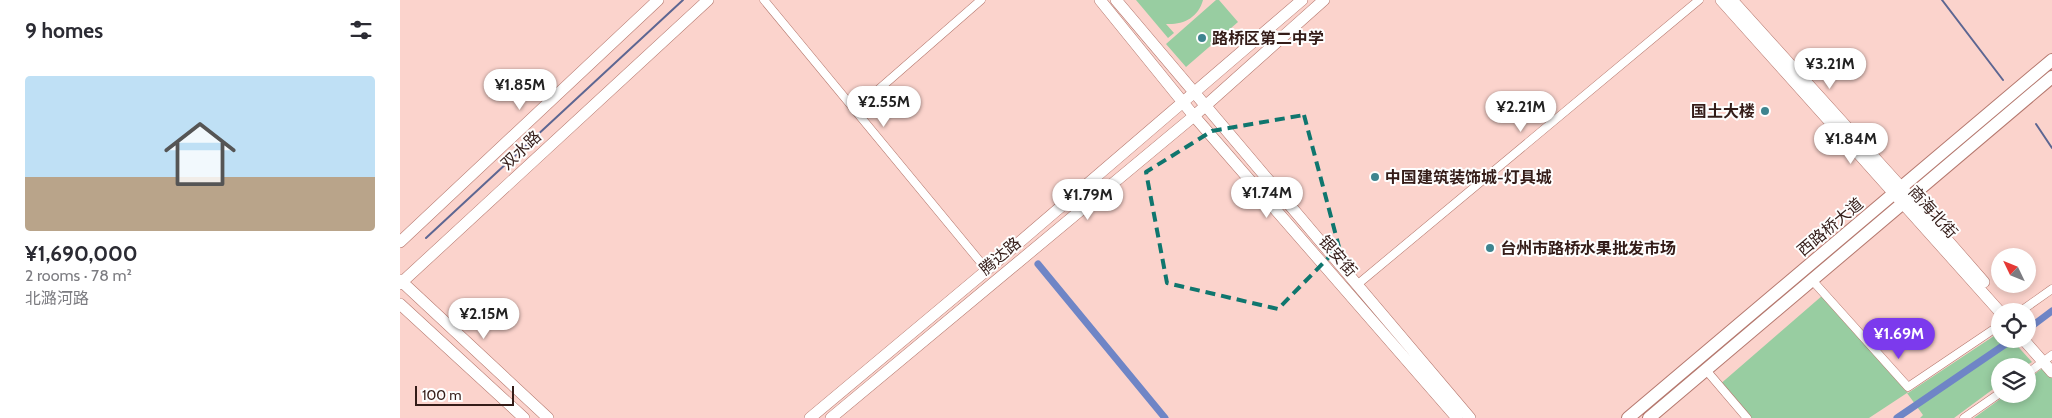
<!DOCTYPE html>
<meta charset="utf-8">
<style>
:root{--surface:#fff;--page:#f7f7f7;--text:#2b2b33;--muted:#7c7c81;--line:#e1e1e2;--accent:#7c3aed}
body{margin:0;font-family:Cabin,"Noto Sans SC",sans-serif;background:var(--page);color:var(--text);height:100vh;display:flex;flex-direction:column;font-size:19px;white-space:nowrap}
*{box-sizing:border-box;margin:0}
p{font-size:16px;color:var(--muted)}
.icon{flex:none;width:28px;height:28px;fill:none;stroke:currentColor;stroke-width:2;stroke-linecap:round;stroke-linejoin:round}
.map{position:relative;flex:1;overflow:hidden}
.drawer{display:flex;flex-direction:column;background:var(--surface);width:400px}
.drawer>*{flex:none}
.needle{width:32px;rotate:313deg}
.controls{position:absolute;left:1591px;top:248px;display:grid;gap:10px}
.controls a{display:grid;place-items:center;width:45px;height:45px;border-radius:50%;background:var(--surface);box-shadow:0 2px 8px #0003;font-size:25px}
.scale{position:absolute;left:15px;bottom:12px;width:99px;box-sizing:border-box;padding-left:5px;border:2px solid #341c18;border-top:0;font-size:14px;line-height:18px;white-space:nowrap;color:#341c18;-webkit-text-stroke:4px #fefefe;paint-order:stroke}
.price{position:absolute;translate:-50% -42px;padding:0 11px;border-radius:18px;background:#fff;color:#222;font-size:16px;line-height:32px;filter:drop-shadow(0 1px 2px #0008)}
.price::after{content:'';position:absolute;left:50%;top:30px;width:15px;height:11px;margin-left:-8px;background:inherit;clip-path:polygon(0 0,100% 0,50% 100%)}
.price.on{background:var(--accent);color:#fff}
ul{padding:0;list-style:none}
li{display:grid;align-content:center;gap:10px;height:265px;padding:0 25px}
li+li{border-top:1px solid var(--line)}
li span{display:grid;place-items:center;height:155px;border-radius:5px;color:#555}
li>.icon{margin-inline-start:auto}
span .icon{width:90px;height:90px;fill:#fffc;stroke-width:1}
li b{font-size:21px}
h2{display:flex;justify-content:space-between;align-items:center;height:60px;padding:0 25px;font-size:21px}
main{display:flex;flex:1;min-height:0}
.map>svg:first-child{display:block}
.green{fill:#98cda1}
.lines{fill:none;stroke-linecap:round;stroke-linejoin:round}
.stream{stroke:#5d6692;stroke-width:2}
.canal{stroke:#6f85c6;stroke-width:7}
.minor-casing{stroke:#b5786e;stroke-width:9}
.secondary-casing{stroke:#b5786e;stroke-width:12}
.primary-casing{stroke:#b5786e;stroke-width:14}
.minor{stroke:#fff;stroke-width:8}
.secondary{stroke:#fff;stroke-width:11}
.primary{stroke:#fff;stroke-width:12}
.marked{fill:none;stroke:#0f766e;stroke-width:4;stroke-dasharray:10 6;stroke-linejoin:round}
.poi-dot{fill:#3e848f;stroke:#fefefe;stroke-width:2}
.labels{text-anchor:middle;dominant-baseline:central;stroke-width:4;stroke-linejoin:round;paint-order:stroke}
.poi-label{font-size:16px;font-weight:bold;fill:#341c18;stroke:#fefefe;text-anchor:start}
.street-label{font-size:16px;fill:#341c18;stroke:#fefefe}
</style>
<main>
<section class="drawer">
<h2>9 homes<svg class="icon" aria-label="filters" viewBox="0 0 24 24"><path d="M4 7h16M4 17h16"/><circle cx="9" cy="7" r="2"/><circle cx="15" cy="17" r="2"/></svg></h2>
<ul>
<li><span style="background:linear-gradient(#bfe0f5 65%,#b9a48a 0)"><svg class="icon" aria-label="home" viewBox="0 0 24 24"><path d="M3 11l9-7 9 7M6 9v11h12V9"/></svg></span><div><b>¥1,690,000</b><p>2 rooms · 78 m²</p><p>北潞河路</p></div></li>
</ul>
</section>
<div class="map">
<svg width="1652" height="418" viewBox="0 0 1652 418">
<rect width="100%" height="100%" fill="#fbd3cc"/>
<path class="green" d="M 736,0 L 803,0 C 798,18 783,25 766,24 L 774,33 L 768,38 Z
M 816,0 L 819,0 L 838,22 L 786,67 L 766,44 Z
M 1423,295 L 1508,393 L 1600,332 L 1600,339 L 1611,339 L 1632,362 L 1625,366 L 1600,366 L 1600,384 L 1554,418 L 1520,418 L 1523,415 L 1507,393 L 1469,418 L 1345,418 L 1318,386 Z
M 1648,364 L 1652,369 L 1652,418 L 1574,418 L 1607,394 L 1628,394 L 1628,379 Z"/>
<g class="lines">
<path class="stream" d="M 1542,0 L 1603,80
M 1636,124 L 1652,148
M 26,238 L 283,0"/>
<path class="canal" d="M 638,264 L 765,418
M 1628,329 L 1652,311
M 1497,418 L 1613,339"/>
<defs>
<path id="minor" d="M 364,0 L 587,270
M 455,110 L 581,0
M 1412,280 L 1508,387 L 1600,325
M 958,284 L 1299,0
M 1621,311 L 1652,289
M 1306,370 L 1347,418
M 1628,373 L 1652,355
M 1564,418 L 1600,393"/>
<path id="secondary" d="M 700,0 L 794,116 L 1057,418
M 716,0 L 1070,418
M 1321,0 L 1600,312
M 1332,0 L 1501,187 L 1584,282
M 0,242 L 258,0
M 0,280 L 148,418
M 0,284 L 308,0
M 0,304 L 124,418
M 1623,339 L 1652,372
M 410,418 L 587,270 L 902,0
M 431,418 L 794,116 L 924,0"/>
<path id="primary" d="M 1228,418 L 1652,60
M 1249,418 L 1652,77"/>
</defs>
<use href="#minor" class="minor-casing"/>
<use href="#secondary" class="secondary-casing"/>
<use href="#primary" class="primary-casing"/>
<use href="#minor" class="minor"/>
<use href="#secondary" class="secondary"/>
<use href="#primary" class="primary"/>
</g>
<path class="marked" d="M 904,115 L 939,247 L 878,309 L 767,283 L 746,172 L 812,131 Z"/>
<g class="poi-dot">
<circle cx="802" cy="38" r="5"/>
<circle cx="1365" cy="111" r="5"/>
<circle cx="975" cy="177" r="5"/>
<circle cx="1090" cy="248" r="5"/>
</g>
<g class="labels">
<g class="poi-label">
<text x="812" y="38">路桥区第二中学</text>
<text x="1355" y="111" text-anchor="end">国土大楼</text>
<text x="985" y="177">中国建筑装饰城-灯具城</text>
<text x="1100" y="248">台州市路桥水果批发市场</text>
</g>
<g class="street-label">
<text transform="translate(121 150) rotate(-43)">双水路</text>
<text transform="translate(1533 212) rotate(48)">商海北街</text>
<text transform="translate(1430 227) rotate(-40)">西路桥大道</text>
<text transform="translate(600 256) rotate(-40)">腾达路</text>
<text transform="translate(938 256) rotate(49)">银安街</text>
</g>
</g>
</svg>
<div class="controls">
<a><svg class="needle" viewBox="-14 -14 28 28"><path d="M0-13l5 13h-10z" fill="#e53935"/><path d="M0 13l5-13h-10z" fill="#7c7c81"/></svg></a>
<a><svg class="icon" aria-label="locate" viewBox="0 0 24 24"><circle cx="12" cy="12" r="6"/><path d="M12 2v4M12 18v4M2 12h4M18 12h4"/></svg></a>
<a><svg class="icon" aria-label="layers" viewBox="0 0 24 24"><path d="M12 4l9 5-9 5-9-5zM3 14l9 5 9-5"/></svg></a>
</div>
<div class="scale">100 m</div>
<b class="price" style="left:1430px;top:90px">¥3.21M</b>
<b class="price" style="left:120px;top:111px">¥1.85M</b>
<b class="price" style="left:484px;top:128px">¥2.55M</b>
<b class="price" style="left:1121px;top:133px">¥2.21M</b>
<b class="price" style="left:1451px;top:165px">¥1.84M</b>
<b class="price" style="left:867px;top:219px">¥1.74M</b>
<b class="price" style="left:688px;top:221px">¥1.79M</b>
<b class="price" style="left:84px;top:340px">¥2.15M</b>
<b class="price on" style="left:1499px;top:360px">¥1.69M</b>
</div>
</main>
